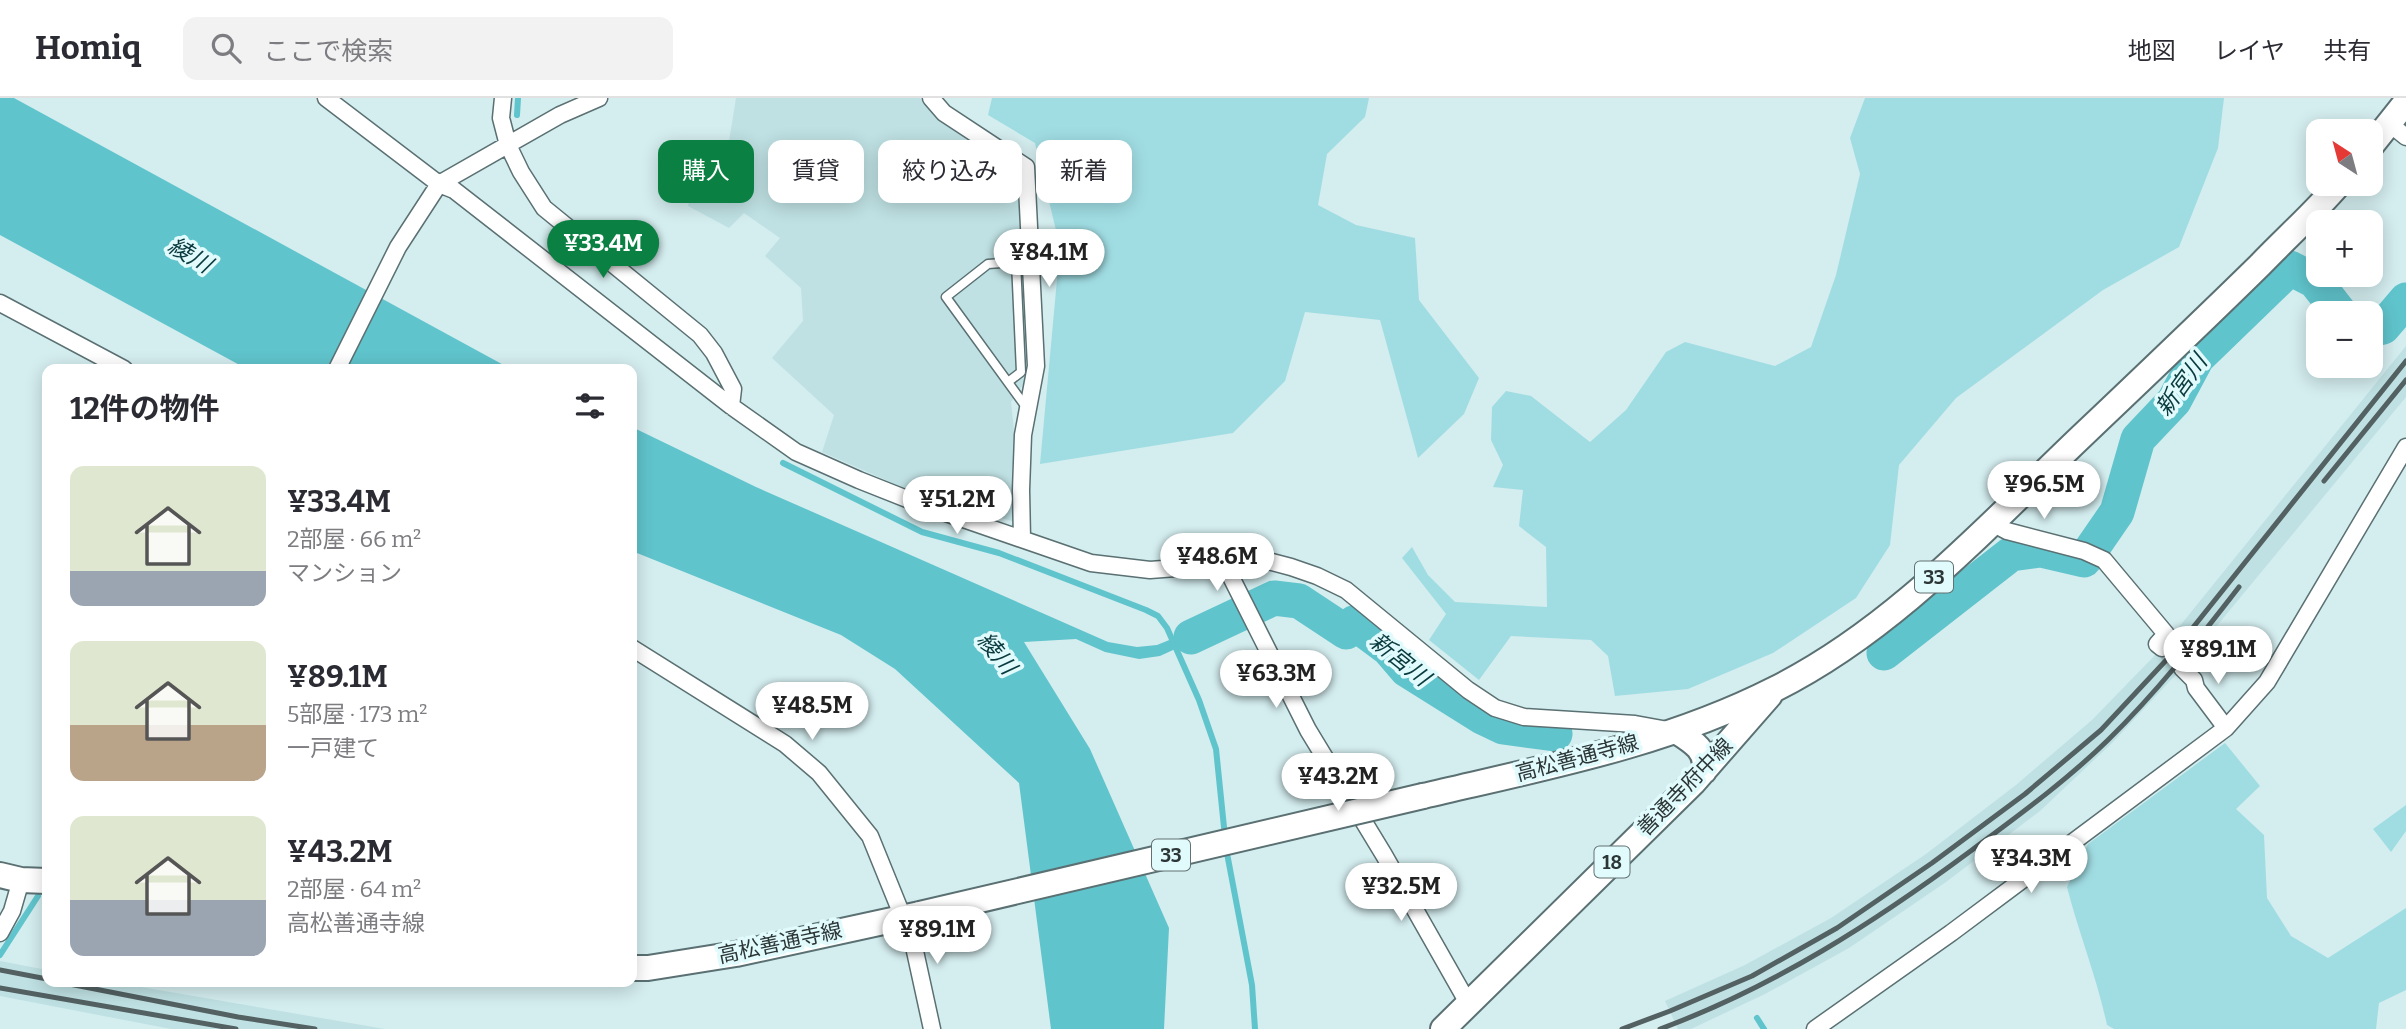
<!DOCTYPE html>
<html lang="ja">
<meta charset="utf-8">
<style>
:root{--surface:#fff;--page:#f2f2f3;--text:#2b2b33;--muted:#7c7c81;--line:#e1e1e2;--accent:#0b8043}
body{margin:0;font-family:Bitter,"Noto Sans JP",serif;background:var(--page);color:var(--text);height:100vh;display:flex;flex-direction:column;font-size:26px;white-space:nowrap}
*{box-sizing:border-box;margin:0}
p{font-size:23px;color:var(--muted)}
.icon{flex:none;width:38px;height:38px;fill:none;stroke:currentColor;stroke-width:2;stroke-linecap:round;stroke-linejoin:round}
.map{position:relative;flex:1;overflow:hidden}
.drawer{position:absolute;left:42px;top:266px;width:595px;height:623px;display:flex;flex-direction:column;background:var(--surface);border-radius:14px;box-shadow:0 4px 18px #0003}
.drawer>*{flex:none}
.banner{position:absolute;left:658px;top:42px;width:665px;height:63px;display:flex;gap:14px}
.needle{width:46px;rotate:324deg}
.fabs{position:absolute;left:2306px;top:21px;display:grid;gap:14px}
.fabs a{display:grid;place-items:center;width:77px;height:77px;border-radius:14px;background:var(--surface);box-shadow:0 4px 18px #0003;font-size:35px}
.price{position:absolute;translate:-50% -60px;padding:0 16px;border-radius:24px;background:#fff;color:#222;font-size:23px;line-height:46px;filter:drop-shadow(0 2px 4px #0008)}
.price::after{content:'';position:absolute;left:50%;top:42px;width:21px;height:16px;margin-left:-10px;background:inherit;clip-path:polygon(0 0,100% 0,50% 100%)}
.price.on{background:var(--accent);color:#fff}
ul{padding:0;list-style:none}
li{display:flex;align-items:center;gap:21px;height:175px;padding:0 28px}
li span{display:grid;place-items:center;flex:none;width:196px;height:140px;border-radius:14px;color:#555}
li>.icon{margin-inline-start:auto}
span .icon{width:84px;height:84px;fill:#fffc;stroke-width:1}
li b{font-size:30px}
h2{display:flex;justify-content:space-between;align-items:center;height:84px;padding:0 28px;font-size:30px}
.chip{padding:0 24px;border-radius:14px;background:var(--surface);box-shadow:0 4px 18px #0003;font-size:24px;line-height:63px}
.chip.on{background:var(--accent);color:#fff}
header{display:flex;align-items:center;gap:42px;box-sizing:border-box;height:98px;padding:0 35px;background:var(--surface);border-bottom:2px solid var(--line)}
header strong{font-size:33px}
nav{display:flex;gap:38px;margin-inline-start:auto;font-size:24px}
.search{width:490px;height:63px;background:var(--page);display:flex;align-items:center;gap:18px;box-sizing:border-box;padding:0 24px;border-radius:14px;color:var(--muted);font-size:26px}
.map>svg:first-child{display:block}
.built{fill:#bfe1e3}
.green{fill:#a0dde3}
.water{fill:#60c4cc}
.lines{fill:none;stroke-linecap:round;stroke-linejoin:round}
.stream{stroke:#60c4cc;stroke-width:6}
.river{stroke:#60c4cc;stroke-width:35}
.street-tunnel{stroke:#b2c8ca;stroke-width:16;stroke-dasharray:16 8;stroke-linecap:butt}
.lane-casing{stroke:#5a7072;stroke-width:11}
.street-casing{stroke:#5a7072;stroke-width:19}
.primary-casing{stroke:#5a7072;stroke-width:28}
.lane{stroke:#fff;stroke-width:8}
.street{stroke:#fff;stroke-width:16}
.primary{stroke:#fff;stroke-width:24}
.rail{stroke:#536162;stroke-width:5}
.primary-bridge-casing{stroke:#5a7072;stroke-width:28;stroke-linecap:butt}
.primary-bridge{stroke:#fff;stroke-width:24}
.labels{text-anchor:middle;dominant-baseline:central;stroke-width:7;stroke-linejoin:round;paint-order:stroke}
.shield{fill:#e1fafc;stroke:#627172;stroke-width:2}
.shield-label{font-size:19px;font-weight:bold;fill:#2c3637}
.street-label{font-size:21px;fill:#2c3637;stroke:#e1fafc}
.water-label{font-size:23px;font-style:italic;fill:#093a3e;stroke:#e1fafc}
</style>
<header>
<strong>Homiq</strong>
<div class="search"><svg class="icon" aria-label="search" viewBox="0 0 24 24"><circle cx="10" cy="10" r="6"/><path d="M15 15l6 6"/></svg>ここで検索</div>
<nav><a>地図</a><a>レイヤ</a><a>共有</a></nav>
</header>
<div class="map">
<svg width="2406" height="931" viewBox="0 0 2406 931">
<rect width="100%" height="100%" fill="#d4edef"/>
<path class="built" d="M 736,0 L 920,0 L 941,22 L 1020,76 L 1025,284 L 1011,304 L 1015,342 L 1012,423 L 922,398 L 822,354 L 834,317 L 772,260 L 803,223 L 801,190 L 765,158 L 780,140 L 744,115 L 729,130 L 688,108 L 691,93 L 725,68 Z
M 2406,248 L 2406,299 L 2182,570 L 2112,645 L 2040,713 L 1946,784 L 1849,850 L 1765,896 L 1691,931 L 1678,931 L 1665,903 L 1745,867 L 1831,820 L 1926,756 L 2016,687 L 2092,622 L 2162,550 Z
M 0,863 L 47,872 L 47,884 L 112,884 L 385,931 L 171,931 L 0,898 Z"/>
<path class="green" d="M 992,0 L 1369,0 L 1365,19 L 1327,56 L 1318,107 L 1356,127 L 1415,140 L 1419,202 L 1479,280 L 1464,316 L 1418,360 L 1380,222 L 1305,214 L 1285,283 L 1233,335 L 1040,366 L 1060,149 L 1035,45 L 988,17 Z
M 1865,0 L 2224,0 L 2218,50 L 2179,149 L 2103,192 L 1956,300 L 1899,367 L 1890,447 L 1856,500 L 1773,555 L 1688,591 L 1615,598 L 1608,558 L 1591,542 L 1511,538 L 1479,582 L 1429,542 L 1446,516 L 1402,460 L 1412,449 L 1428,477 L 1455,504 L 1547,509 L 1546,449 L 1519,428 L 1523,392 L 1493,389 L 1503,367 L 1491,342 L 1492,309 L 1506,293 L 1531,298 L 1590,344 L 1626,312 L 1666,254 L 1685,244 L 1775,268 L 1811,249 L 1836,177 L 1860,76 L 1850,40 Z
M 2225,645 L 2260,688 L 2236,711 L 2264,737 L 2267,800 L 2291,838 L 2328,860 L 2406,810 L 2406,892 L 2379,905 L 2376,931 L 2114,931 L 2107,927 C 2097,880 2079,836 2067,789 L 2088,746 Z
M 2406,707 L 2406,733 L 2391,754 L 2373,731 Z"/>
<path class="water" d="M 0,0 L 14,0 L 511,271 L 247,271 L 0,137 Z
M 632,329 L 756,389 L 1108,544 L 1137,549 L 1157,547 L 1231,517 L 1234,524 L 1160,558 L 1139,561 L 1105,554 L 1076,541 L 1024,544 L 1090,651 L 1169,830 L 1164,931 L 1051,931 L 1019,685 L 895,571 L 841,537 L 632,453 Z"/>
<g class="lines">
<path class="stream" d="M 517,17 L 518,0
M 783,365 L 922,434 L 999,455 L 1146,512 L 1158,518 L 1167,530 L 1199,602 L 1216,651 L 1225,739
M 1226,750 L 1252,887 L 1255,931
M 0,857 L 38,798
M 1757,920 L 1764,931"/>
<path class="river" d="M 2371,232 L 2383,229 L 2406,202
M 1191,539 L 1274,500 L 1299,503 L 1346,534 L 1354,525 L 1389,551 L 1407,572 L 1482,619 L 1503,629 L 1555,636
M 1884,555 L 2011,456 L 2041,452 L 2084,462 L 2117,414 L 2138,341 L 2174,303 L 2197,260 L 2290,170 L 2315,183 L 2340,215"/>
<path class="street-tunnel" d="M 2162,550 L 2182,570"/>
<defs>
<path id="lane" d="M 1008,284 L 1021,274 L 1016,164 L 988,166 L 946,199 L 1026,309"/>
<path id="street" d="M 326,0 L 439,86 L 454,92 L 731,308 L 796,354 L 859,382 L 917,405 L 1091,465 L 1150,472 L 1268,463 L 1291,469 L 1317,478 L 1346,492 L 1468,592 L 1495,610 L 1524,619 L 1635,626 L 1668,632
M 503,0 L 501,20 L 508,47 L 521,74 L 544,110 L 700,237 L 714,255 L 733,291 L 731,308
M 931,0 L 944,15 L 1026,69 L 1036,268 L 1023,337 L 1021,392 L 1022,441
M 2390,26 L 2406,39
M 0,205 L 124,271
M 337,271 L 398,149 L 439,86 L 560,17 L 599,0
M 1992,425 L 2007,433 L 2084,453 L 2104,462 L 2166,536 L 2157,546 L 2162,550
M 1225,467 L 1308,632 L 1384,757 L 1468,905
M 632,550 L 785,646 L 819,675 L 870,738 L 913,844 L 932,931
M 2182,570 L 2194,582 L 2196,590 L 2226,630
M 0,835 L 12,813 L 21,782
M 1815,931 L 1951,835 L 2226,630 L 2267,584 L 2406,349"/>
<path id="primary" d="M 2371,48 L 2406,4
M 1676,633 C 1692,643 1709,653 1704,673
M 1423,698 C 1542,670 1665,647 1775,591 C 1895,531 1988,427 2084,336 C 2143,280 2202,224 2260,167 C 2286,140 2315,114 2339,86
M 0,777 L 21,782 L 47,783
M 632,870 L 648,870 L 736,856 L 920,816
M 1443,931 L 1693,685 L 1770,597"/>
</defs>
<use href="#lane" class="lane-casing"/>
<use href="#street" class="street-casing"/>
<use href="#primary" class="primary-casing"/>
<use href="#lane" class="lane"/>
<use href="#street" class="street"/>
<use href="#primary" class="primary"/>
<path class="rail" d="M 2324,383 L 2406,282
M 0,872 L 47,881
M 59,884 L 238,919 L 315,931
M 0,890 L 236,931
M 1622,931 L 1670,913 L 1752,878 L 1837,830 L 1932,765 L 2025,696 L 2101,632 L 2171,557 L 2406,263
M 1660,931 C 1774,889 1875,824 1972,752 C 2019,717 2066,683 2108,642 C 2156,595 2198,542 2239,489"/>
<defs>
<path id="primary-bridge" d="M 920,816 L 1423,698"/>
</defs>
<use href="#primary-bridge" class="primary-bridge-casing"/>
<use href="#primary-bridge" class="primary-bridge"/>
</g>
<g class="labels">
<g class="shield">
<rect x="1915" y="463.5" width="38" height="31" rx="5"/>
<rect x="1152" y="741.5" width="38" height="31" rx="5"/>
<rect x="1594.5" y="748.5" width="35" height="31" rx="5"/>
</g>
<g class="shield-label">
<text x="1934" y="479">33</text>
<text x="1171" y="757">33</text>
<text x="1612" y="764">18</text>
</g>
<g class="street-label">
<text transform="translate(1577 660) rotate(-15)">高松善通寺線</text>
<text transform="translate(1685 689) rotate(-46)">善通寺府中線</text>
<text transform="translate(780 845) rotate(-12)">高松善通寺線</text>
</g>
<g class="water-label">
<text transform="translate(190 157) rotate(31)">綾川</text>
<text transform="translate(2181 287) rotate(-54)">新宮川</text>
<text transform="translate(997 555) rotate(51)">綾川</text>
<text transform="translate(1400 561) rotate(39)">新宮川</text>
</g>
</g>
</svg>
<div class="fabs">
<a><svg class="needle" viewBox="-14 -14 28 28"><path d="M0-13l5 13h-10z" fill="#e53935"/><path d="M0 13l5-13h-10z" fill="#7c7c81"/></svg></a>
<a>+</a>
<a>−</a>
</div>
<b class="price on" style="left:603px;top:182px">¥33.4M</b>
<b class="price" style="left:1049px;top:191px">¥84.1M</b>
<b class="price" style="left:2044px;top:423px">¥96.5M</b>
<b class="price" style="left:957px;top:438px">¥51.2M</b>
<b class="price" style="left:1217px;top:495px">¥48.6M</b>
<b class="price" style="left:2218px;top:588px">¥89.1M</b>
<b class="price" style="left:1276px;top:612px">¥63.3M</b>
<b class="price" style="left:812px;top:644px">¥48.5M</b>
<b class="price" style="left:1338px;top:715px">¥43.2M</b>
<b class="price" style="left:2031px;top:797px">¥34.3M</b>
<b class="price" style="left:1401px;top:825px">¥32.5M</b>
<b class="price" style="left:937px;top:868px">¥89.1M</b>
<div class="banner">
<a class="chip on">購入</a>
<a class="chip">賃貸</a>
<a class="chip">絞り込み</a>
<a class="chip">新着</a>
</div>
<section class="drawer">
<h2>12件の物件<svg class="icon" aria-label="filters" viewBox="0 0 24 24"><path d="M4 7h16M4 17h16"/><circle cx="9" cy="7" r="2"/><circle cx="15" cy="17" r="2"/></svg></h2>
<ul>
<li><span style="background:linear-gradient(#dfe7d0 75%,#9aa5b1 0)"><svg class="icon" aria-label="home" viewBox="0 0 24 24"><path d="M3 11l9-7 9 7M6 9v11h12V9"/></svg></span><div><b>¥33.4M</b><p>2部屋 · 66 m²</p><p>マンション</p></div></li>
<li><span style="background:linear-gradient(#dfe7d0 60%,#b9a48a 0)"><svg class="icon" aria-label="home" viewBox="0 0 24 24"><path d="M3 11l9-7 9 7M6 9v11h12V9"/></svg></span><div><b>¥89.1M</b><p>5部屋 · 173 m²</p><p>一戸建て</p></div></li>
<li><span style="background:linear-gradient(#dfe7d0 60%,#9aa5b1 0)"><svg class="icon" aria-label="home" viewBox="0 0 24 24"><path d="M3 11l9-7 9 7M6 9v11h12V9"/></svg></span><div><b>¥43.2M</b><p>2部屋 · 64 m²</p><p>高松善通寺線</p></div></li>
</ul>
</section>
</div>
